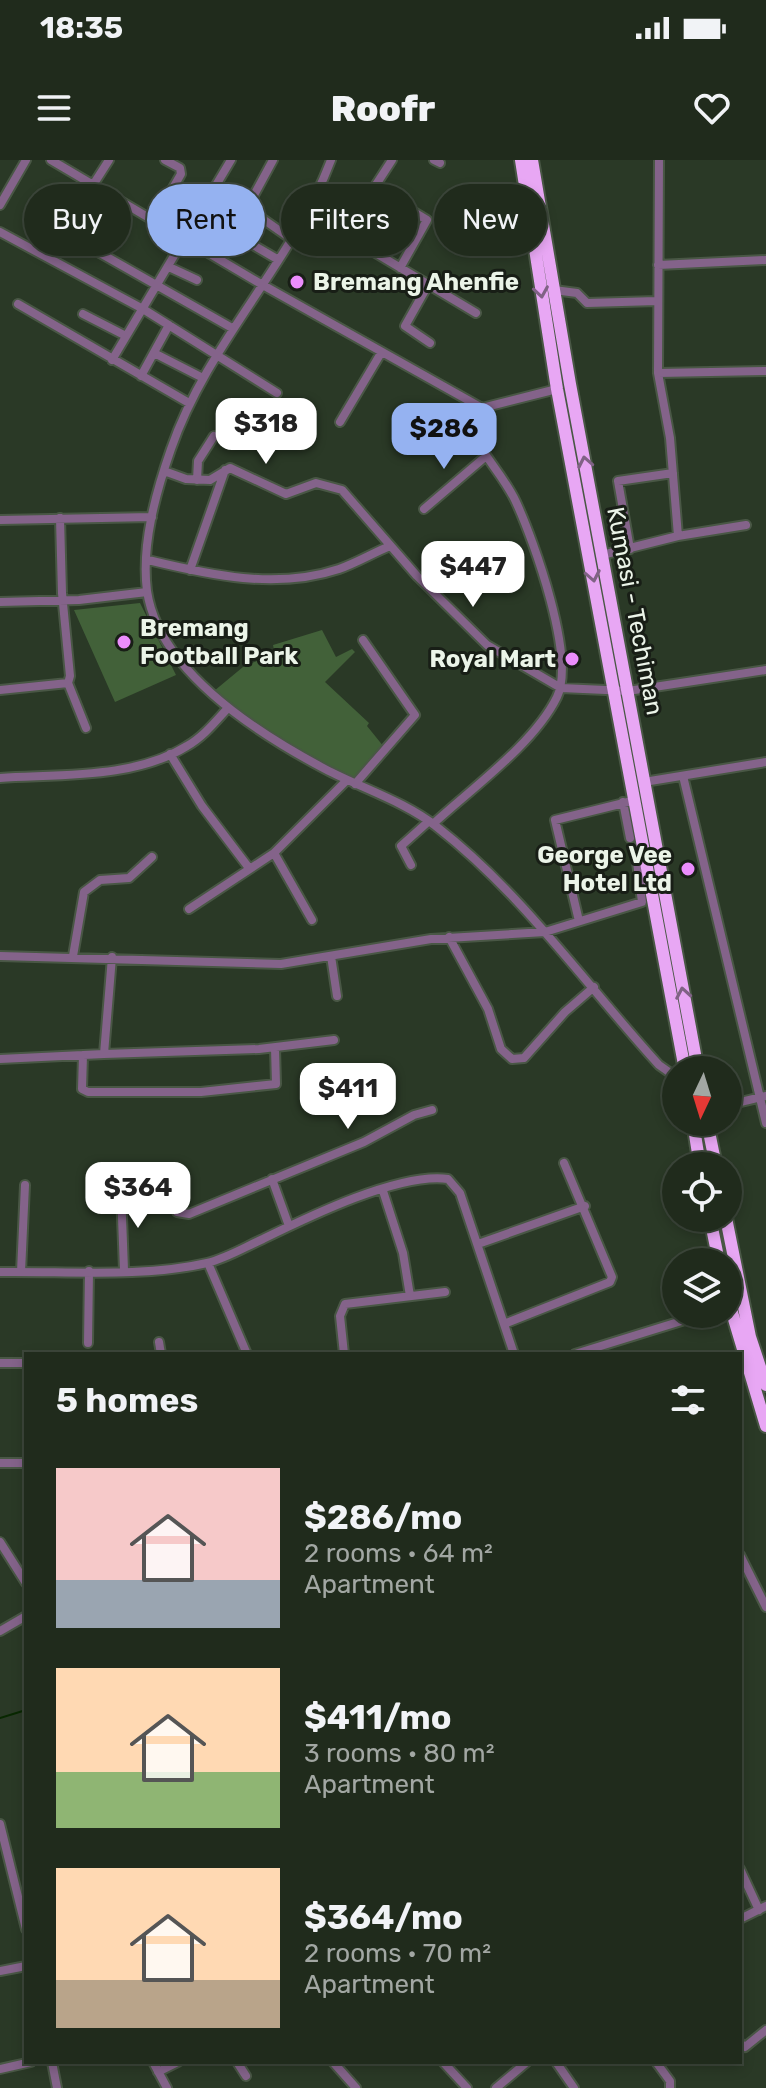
<!DOCTYPE html>
<meta charset="utf-8">
<style>
:root{--surface:#202b1c;--page:#283325;--text:#f1f3f6;--muted:#a2a7a3;--line:#3d473b;--accent:#95b2f1}
body{margin:0;font-family:Rubik,sans-serif;background:var(--page);color:var(--text);height:100vh;display:flex;flex-direction:column;font-size:30px;white-space:nowrap}
*{box-sizing:border-box;margin:0}
p{font-size:26px;color:var(--muted)}
.icon{flex:none;width:44px;height:44px;fill:none;stroke:currentColor;stroke-width:2;stroke-linecap:round;stroke-linejoin:round}
.map{position:relative;flex:1;overflow:hidden}
.drawer{position:absolute;left:24px;top:1192px;width:718px;height:712px;display:flex;flex-direction:column;background:var(--surface);border-radius:0px;box-shadow:0 4px 12px #0003,0 0 0 2px var(--line)}
.drawer>*{flex:none}
.guide{position:absolute;left:24px;top:24px;width:718px;height:72px;display:flex;gap:16px}
.needle{width:52px;rotate:184deg}
.tools{position:absolute;left:662px;top:896px;display:grid;gap:16px}
.tools a{display:grid;place-items:center;width:80px;height:80px;border-radius:50%;background:var(--surface);box-shadow:0 4px 12px #0003,0 0 0 2px var(--line);font-size:40px}
.price{position:absolute;translate:-50% -68px;padding:0 18px;border-radius:16px;background:#fff;color:#222;font-size:26px;line-height:52px;filter:drop-shadow(0 2px 4px #0008)}
.price::after{content:'';position:absolute;left:50%;top:48px;width:24px;height:18px;margin-left:-12px;background:inherit;clip-path:polygon(0 0,100% 0,50% 100%)}
.price.active{background:var(--accent);color:#111}
ul{padding:0;list-style:none}
li{display:flex;align-items:center;gap:24px;height:200px;padding:0 32px}
li span{display:grid;place-items:center;flex:none;width:224px;height:160px;border-radius:0px;color:#555}
li>.icon{margin-inline-start:auto}
span .icon{width:96px;height:96px;fill:#fffc;stroke-width:1}
li b{font-size:34px}
h2{display:flex;justify-content:space-between;align-items:center;height:96px;padding:0 32px;font-size:34px}
.tag{padding:0 28px;border-radius:36px;background:var(--surface);box-shadow:0 4px 12px #0003,0 0 0 2px var(--line);font-size:28px;line-height:72px}
.tag.active{background:var(--accent);color:#111}
.status{display:flex;justify-content:space-between;align-items:center;height:56px;padding:0 40px;background:var(--surface);direction:ltr}
.status svg{height:22px;fill:currentColor}
header{display:flex;justify-content:space-between;align-items:center;height:104px;padding:0 32px;background:var(--surface);font-size:36px;font-weight:800}
.map>svg:first-child{display:block}
.green{fill:#426139}
.lines{fill:none;stroke-linecap:round;stroke-linejoin:round}
.stream{stroke:#082800;stroke-width:2}
.minor-casing{stroke:#495745;stroke-width:12}
.highway-casing{stroke:#495745;stroke-width:16}
.minor{stroke:#84638a;stroke-width:8}
.highway{stroke:#e8a7f4;stroke-width:12}
.oneway{stroke:#806285}
.poi-dot{fill:#eb8dfc;stroke:#181e16;stroke-width:3}
.labels{text-anchor:middle;dominant-baseline:central;stroke-width:6;stroke-linejoin:round;paint-order:stroke}
.poi-label{font-size:24px;font-weight:bold;fill:#ebf4e8;stroke:#181e16;text-anchor:start}
.street-label{font-size:24px;fill:#ebf4e8;stroke:#181e16}
</style>
<div class="status"><b>18:35</b><svg viewBox="0 0 49 12"><path d="M0 12V9h3v3zM5 12V6h3v6zM10 12V3h3v9zM15 12V0h3v12zM26 1h20v11H26zM47 4h2v5h-2z"/></svg></div>
<header><svg class="icon" aria-label="menu" viewBox="0 0 24 24"><path d="M4 6h16M4 12h16M4 18h16"/></svg>Roofr<svg class="icon" aria-label="heart" viewBox="0 0 24 24"><path d="M12 20l-8-8c-3-5 5-10 8-4 3-6 11-1 8 4z"/></svg></header>
<div class="map">
<svg width="766" height="1928" viewBox="0 0 766 1928">
<rect width="100%" height="100%" fill="#2a3926"/>
<path class="green" d="M 140,443 L 176,515 L 115,542 L 74,450 Z
M 322,470 L 336,497 L 352,489 L 355,492 L 325,522 L 369,563 L 367,566 L 384,587 L 354,620 L 256,565 L 214,531 L 243,507 L 266,497 L 265,493 L 274,490 L 273,485 Z"/>
<g class="lines">
<path class="stream" d="M 0,1558 L 26,1550"/>
<defs>
<path id="minor" d="M 51,0 L 261,124 L 482,248 L 557,229
M 273,0 L 247,48 L 290,78
M 331,0 C 292,104 208,182 171,289 C 156,332 141,385 147,431 C 159,512 259,574 325,609 C 361,628 404,641 437,667 C 523,734 586,825 659,905 L 676,917
M 434,0 L 440,3
M 93,25 L 109,0
M 374,28 L 427,60 L 400,108
M 0,45 L 26,0
M 162,47 L 181,14 L 180,8 L 165,0
M 307,52 L 476,153
M 200,54 L 277,99
M 0,72 L 143,149 L 277,233
M 344,74 L 392,0
M 70,76 L 232,168
M 658,105 L 766,100
M 169,107 L 197,120
M 428,125 L 405,166 L 430,183
M 554,130 L 577,133 L 587,143 L 657,141
M 18,144 L 189,243
M 83,154 L 126,176
M 154,193 L 201,217
M 112,200 L 231,0
M 658,213 L 766,211
M 141,216 L 169,165
M 340,262 L 381,193
M 164,311 L 186,319 L 210,320 L 230,308 L 286,334 L 316,323 L 342,330 L 417,416 L 487,485 L 561,528 L 628,531 L 766,510
M 197,320 L 198,301 L 214,276
M 424,349 L 485,297
M 60,358 L 62,433 L 70,516 L 68,523 L 86,568
M 0,360 L 152,357
M 678,376 L 746,365
M 630,389 L 618,321 L 673,313
M 602,395 L 678,376 L 670,278 L 658,213 L 659,0
M 148,400 C 210,415 276,430 339,409 C 356,403 373,393 390,386
M 190,410 L 225,310
M 0,442 L 79,440 L 147,432
M 0,530 L 68,523
M 170,594 L 202,646 L 249,708
M 683,616 L 766,963
M 0,618 C 60,614 134,619 187,586 C 203,577 215,562 227,549
M 644,622 L 766,602
M 355,624 L 415,555 L 363,480
M 623,642 L 630,678
M 433,664 C 472,628 534,584 557,537 C 576,498 534,381 516,342 C 505,318 485,298 473,274 L 482,248
M 274,693 L 312,760
M 411,705 L 401,686 L 429,661
M 189,749 L 274,693 L 347,620
M 579,761 L 555,660 L 636,640
M 449,777 L 488,849 L 501,889 L 512,899 L 524,898 L 565,852 L 594,827
M 0,796 L 281,804 L 431,779 L 545,772 L 642,742 L 637,702
M 73,796 L 84,732 L 100,720 L 129,718 L 152,697
M 331,796 L 337,836
M 104,894 L 259,889 L 334,880
M 83,895 L 82,929 L 88,932 L 201,932 L 276,924 L 275,888
M 0,899 L 104,894 L 112,797
M 728,945 L 766,936
M 272,1019 L 289,1066
M 168,1028 L 177,1052 L 189,1054 L 364,982 L 414,955 L 432,950
M 121,1031 L 124,1110
M 383,1031 L 403,1093 L 410,1136
M 478,1084 L 585,1046
M 208,1103 L 247,1194
M 0,1112 C 67,1111 142,1118 207,1103 C 227,1098 245,1087 263,1079 C 308,1057 400,1012 448,1019 L 460,1033 L 514,1194
M 21,1112 L 25,1025
M 504,1164 L 610,1122 L 612,1117 L 564,1003
M 159,1182 L 161,1194
M 88,1183 L 89,1111
M 344,1194 L 340,1156 L 345,1144 L 445,1132
M 575,1194 L 704,1154
M 0,1203 L 26,1203
M 0,1303 L 26,1303
M 0,1382 L 26,1423
M 740,1395 L 766,1447
M 0,1471 L 26,1456
M 0,1664 L 26,1769
M 740,1709 L 759,1750
M 740,1759 L 766,1746
M 0,1811 L 26,1806
M 740,1883 L 745,1887 L 766,1870
M 52,1902 L 57,1928
M 153,1902 L 167,1928
M 237,1902 L 246,1916
M 333,1902 L 356,1928
M 443,1902 L 467,1928
M 556,1902 L 574,1928
M 656,1902 L 670,1921 L 670,1928
M 0,1909 L 31,1902
M 158,1912 L 178,1902
M 496,1928 L 527,1902"/>
<path id="highway" d="M 521,0 L 557,229 L 685,910
M 532,0 L 570,224 L 698,910
M 693,962 L 700,1006
M 707,962 L 716,1006
M 710,1058 L 719,1102
M 726,1058 L 750,1177 L 766,1225
M 728,1139 L 766,1266"/>
</defs>
<use href="#minor" class="minor-casing"/>
<use href="#highway" class="highway-casing"/>
<use href="#minor" class="minor"/>
<use href="#highway" class="highway"/>
</g>
<defs><path id="oneway-chevron" d="M-2-3.5L2.5 0L-2 3.5" fill="none" stroke-width="1.6" stroke-linecap="round" stroke-linejoin="round" transform="scale(2)"/></defs>
<g class="oneway">
<use href="#oneway-chevron" transform="translate(541 132) rotate(81)"/>
<use href="#oneway-chevron" transform="translate(585 302) rotate(-101)"/>
<use href="#oneway-chevron" transform="translate(593 416) rotate(79)"/>
<use href="#oneway-chevron" transform="translate(683 833) rotate(-100)"/>
</g>
<g class="poi-dot">
<circle cx="297" cy="122" r="8"/>
<circle cx="124" cy="482" r="8"/>
<circle cx="572" cy="499" r="8"/>
<circle cx="688" cy="709" r="8"/>
</g>
<g class="labels">
<g class="poi-label">
<text x="313" y="122">Bremang Ahenfie</text>
<text x="140" y="468">Bremang<tspan x="140" dy="28">Football Park</tspan></text>
<text x="556" y="499" text-anchor="end">Royal Mart</text>
<text x="672" y="695" text-anchor="end">George Vee<tspan x="672" dy="28">Hotel Ltd</tspan></text>
</g>
<g class="street-label">
<text transform="translate(635 451) rotate(79)">Kumasi - Techiman</text>
</g>
</g>
</svg>
<div class="tools">
<a><svg class="needle" viewBox="-14 -14 28 28"><path d="M0-13l5 13h-10z" fill="#e53935"/><path d="M0 13l5-13h-10z" fill="#a2a7a3"/></svg></a>
<a><svg class="icon" aria-label="locate" viewBox="0 0 24 24"><circle cx="12" cy="12" r="6"/><path d="M12 2v4M12 18v4M2 12h4M18 12h4"/></svg></a>
<a><svg class="icon" aria-label="layers" viewBox="0 0 24 24"><path d="M12 4l9 5-9 5-9-5zM3 14l9 5 9-5"/></svg></a>
</div>
<b class="price" style="left:266px;top:306px">$318</b>
<b class="price active" style="left:444px;top:311px">$286</b>
<b class="price" style="left:473px;top:449px">$447</b>
<b class="price" style="left:348px;top:971px">$411</b>
<b class="price" style="left:138px;top:1070px">$364</b>
<div class="guide">
<a class="tag">Buy</a>
<a class="tag active">Rent</a>
<a class="tag">Filters</a>
<a class="tag">New</a>
</div>
<section class="drawer">
<h2>5 homes<svg class="icon" aria-label="filters" viewBox="0 0 24 24"><path d="M4 7h16M4 17h16"/><circle cx="9" cy="7" r="2"/><circle cx="15" cy="17" r="2"/></svg></h2>
<ul>
<li><span style="background:linear-gradient(#f6c9c9 70%,#9aa5b1 0)"><svg class="icon" aria-label="home" viewBox="0 0 24 24"><path d="M3 11l9-7 9 7M6 9v11h12V9"/></svg></span><div><b>$286/mo</b><p>2 rooms · 64 m²</p><p>Apartment</p></div></li>
<li><span style="background:linear-gradient(#ffd9b3 65%,#8fb573 0)"><svg class="icon" aria-label="home" viewBox="0 0 24 24"><path d="M3 11l9-7 9 7M6 9v11h12V9"/></svg></span><div><b>$411/mo</b><p>3 rooms · 80 m²</p><p>Apartment</p></div></li>
<li><span style="background:linear-gradient(#ffd9b3 70%,#b9a48a 0)"><svg class="icon" aria-label="home" viewBox="0 0 24 24"><path d="M3 11l9-7 9 7M6 9v11h12V9"/></svg></span><div><b>$364/mo</b><p>2 rooms · 70 m²</p><p>Apartment</p></div></li>
</ul>
</section>
</div>
